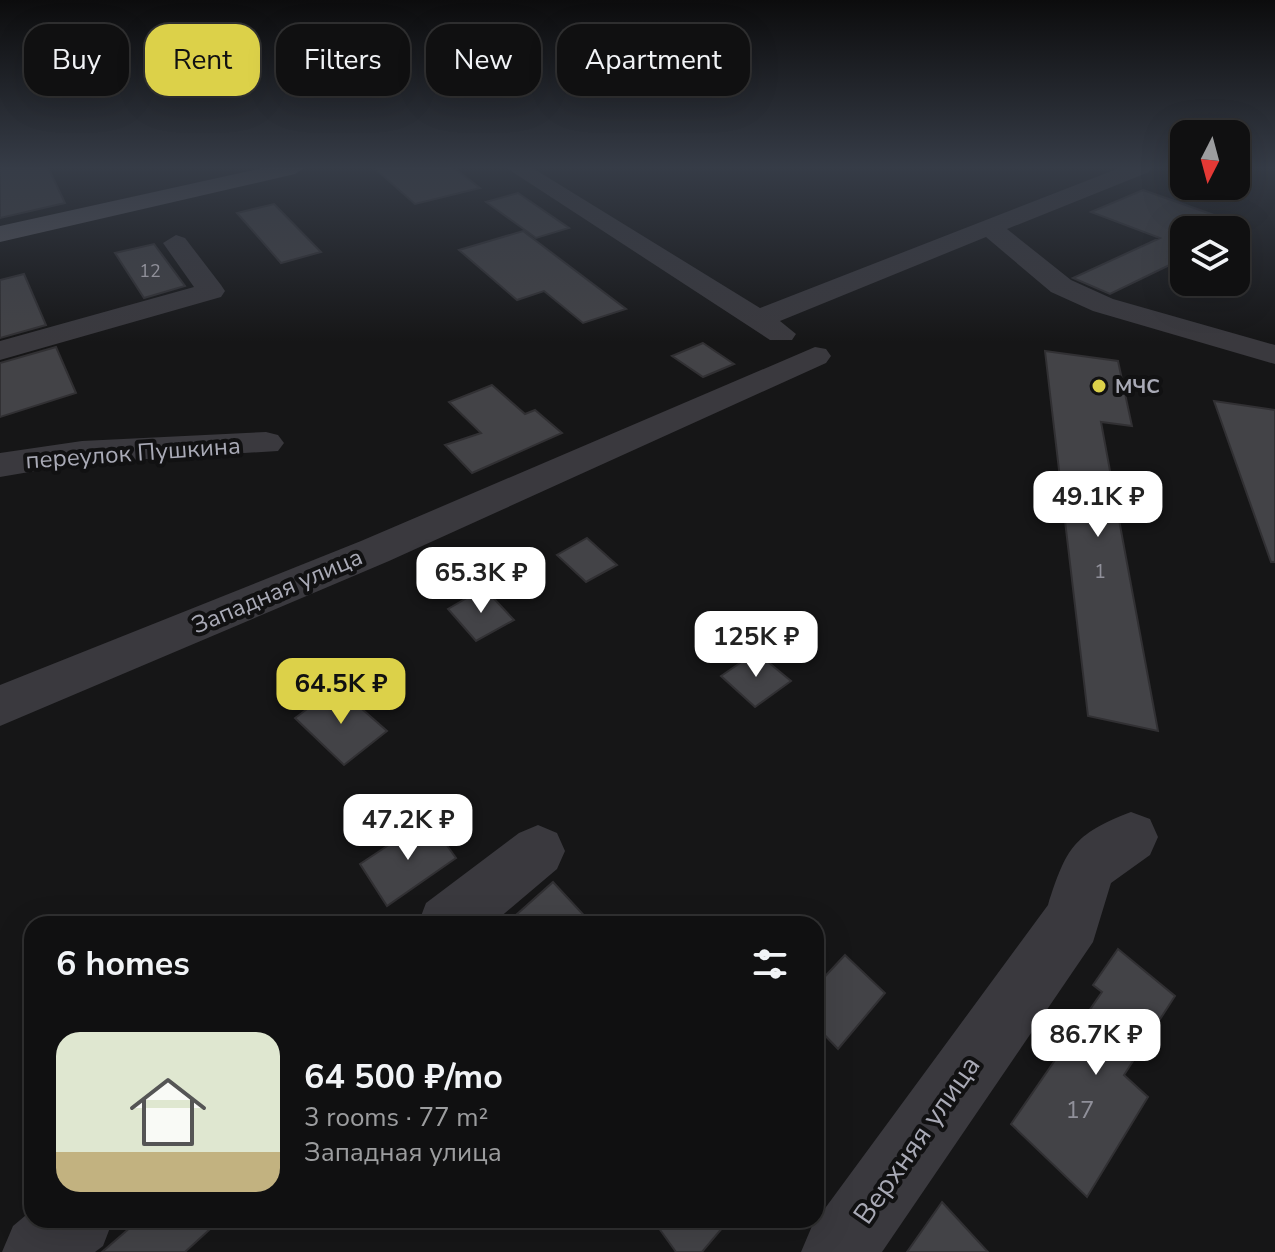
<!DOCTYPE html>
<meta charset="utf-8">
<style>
:root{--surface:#101011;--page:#1e1e1f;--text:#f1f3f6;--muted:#9c9d9f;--line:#303031;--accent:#dcd149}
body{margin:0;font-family:"Nunito Sans",sans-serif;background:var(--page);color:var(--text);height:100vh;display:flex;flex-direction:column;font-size:30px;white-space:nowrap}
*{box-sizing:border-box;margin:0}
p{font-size:26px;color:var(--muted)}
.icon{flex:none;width:44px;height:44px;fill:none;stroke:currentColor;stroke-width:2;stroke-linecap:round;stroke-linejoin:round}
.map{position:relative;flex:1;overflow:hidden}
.drawer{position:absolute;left:24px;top:916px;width:800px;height:312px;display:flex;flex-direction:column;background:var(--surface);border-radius:24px;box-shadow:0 8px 32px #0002,0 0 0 2px var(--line)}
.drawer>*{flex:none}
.top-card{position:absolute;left:24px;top:24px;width:800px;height:72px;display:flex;gap:16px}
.needle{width:52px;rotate:186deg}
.fabs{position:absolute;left:1170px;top:120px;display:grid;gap:16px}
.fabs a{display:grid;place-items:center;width:80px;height:80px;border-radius:16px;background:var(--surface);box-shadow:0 8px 32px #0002,0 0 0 2px var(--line);font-size:40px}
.price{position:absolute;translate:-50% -68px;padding:0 18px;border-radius:16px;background:#fff;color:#222;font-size:26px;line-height:52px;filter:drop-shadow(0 2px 4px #0008)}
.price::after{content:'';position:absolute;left:50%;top:48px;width:24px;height:18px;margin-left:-12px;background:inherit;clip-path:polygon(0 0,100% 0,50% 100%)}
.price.selected{background:var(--accent);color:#111}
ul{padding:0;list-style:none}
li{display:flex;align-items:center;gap:24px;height:200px;padding:0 32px}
li span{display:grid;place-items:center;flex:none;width:224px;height:160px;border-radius:24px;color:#555}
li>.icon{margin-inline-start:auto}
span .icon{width:96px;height:96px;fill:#fffc;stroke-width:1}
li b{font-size:34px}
h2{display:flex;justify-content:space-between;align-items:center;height:96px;padding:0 32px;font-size:34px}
.pill{padding:0 28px;border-radius:24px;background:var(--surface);box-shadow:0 8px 32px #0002,0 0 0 2px var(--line);font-size:28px;line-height:72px}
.pill.selected{background:var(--accent);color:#111}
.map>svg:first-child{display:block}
.building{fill:#434347;stroke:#313033;stroke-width:2}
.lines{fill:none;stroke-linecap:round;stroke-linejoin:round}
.minor{fill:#3a393e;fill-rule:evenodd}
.major{fill:#54545b;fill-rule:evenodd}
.poi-dot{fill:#dcd149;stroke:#111112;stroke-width:3}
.labels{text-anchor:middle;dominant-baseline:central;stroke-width:8;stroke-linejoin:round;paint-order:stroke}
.far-number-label{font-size:18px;fill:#90909a}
.far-poi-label{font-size:20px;font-weight:bold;fill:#a9aab6;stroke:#111112;text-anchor:start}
.number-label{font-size:20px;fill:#90909a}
.street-label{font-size:24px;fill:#a9aab6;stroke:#111112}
.near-number-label{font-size:24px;fill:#90909a}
.near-street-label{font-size:28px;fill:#a9aab6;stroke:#111112}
</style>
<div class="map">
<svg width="1275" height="1252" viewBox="0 0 1275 1252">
<rect width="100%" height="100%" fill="#161617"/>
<path class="building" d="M 0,167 L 48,167 L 65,203 L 0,218 Z
M 373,167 L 453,167 L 480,188 L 415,204 Z
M 1143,190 L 1245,226 L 1244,230 L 1184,230 L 1184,258 L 1110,294 L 1073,278 L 1160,238 L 1091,212 Z
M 518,193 L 569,228 L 536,238 L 486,202 Z
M 274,204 L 321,252 L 281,263 L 237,213 Z
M 523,231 L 626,309 L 583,323 L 544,291 L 517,300 L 459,250 Z
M 154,244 L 185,286 L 144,298 L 115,253 Z
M 24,274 L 46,325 L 0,338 L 0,280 Z
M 703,343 L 734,364 L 703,377 L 672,356 Z
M 56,347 L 76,393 L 0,417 L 0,363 Z
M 1045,351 L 1118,361 L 1132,426 L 1101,422 L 1158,731 L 1088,716 Z
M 492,385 L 525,414 L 535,410 L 562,433 L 472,473 L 445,445 L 481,433 L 449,402 Z
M 1214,401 L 1275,410 L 1275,562 L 1271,562 Z
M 587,538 L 617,565 L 586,582 L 557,555 Z
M 484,588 L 514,620 L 476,641 L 448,609 Z
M 756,652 L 791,681 L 755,707 L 721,676 Z
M 337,687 L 387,731 L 344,765 L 295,718 Z
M 428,819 L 456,858 L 387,906 L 360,864 Z
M 553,882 L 592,924 L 506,924 Z
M 1118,949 L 1175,996 L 1124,1075 L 1148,1097 L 1087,1197 L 1011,1124 L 1102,992 L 1093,985 Z
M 845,955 L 885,993 L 838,1049 L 816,1026 L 816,986 Z
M 942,1202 L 988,1252 L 907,1252 Z
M 139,1220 L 220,1220 L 185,1252 L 102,1252 Z
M 653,1220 L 729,1220 L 702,1252 L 676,1252 Z"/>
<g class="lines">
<path class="minor" d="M 505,167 L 531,167 L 760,308 L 1122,167 L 1152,167 L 1149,172 L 1007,229 L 1071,280 L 1113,299 L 1275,345 L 1275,364 L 1093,311 L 1051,292 L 986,237 L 780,321 L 796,334 L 792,340 L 770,340 Z
M 176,235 L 185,238 L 221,285 L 225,291 L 221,297 L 0,360 L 0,341 L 194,287 L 163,243 Z
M 815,347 L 826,349 L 831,356 L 826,363 L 389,561 L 0,726 L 0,685 L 361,541 Z
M 266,432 L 278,435 L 284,443 L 278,451 L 82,463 L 0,477 L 0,453 L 82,441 Z
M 1131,812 L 1150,819 L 1158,837 L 1150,855 L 1111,883 L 1093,942 L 882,1252 L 801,1252 L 812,1226 L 1048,905 C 1066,849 1073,834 1131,812 Z
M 538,825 L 557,833 L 565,851 L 557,869 L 492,924 L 418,924 L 426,903 L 519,833 Z
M 32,1210 L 32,1220 L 113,1220 L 103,1246 L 95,1252 L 2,1252 L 13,1226 Z"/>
<path class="major" d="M 267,167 L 306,167 L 295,174 L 0,242 L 0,226 Z"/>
</g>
<linearGradient id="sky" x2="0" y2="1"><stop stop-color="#0c0c0d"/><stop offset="0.49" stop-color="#363c47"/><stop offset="1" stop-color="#363c47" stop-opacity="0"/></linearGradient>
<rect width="1275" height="342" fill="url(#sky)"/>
<circle class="poi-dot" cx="1099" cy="386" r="8"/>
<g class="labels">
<g class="far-number-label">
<text x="150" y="271">12</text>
</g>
<g class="far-poi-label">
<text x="1115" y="386">МЧС</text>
</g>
<g class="number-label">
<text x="1100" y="571">1</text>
</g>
<g class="street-label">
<text transform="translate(133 453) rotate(-4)">переулок Пушкина</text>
<text transform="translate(277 591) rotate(-23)">Западная улица</text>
</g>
<g class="near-number-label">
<text x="1080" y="1110">17</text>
</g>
<g class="near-street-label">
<text transform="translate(917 1140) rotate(-55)">Верхняя улица</text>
</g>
</g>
</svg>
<div class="fabs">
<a><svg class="needle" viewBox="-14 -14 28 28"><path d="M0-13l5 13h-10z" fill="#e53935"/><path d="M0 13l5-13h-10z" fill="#9c9d9f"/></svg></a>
<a><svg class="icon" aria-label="layers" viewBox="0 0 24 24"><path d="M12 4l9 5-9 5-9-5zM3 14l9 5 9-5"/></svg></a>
</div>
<b class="price" style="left:1098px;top:539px">49.1K ₽</b>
<b class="price" style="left:481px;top:615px">65.3K ₽</b>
<b class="price" style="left:756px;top:679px">125K ₽</b>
<b class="price selected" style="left:341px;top:726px">64.5K ₽</b>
<b class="price" style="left:408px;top:862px">47.2K ₽</b>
<b class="price" style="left:1096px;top:1077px">86.7K ₽</b>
<div class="top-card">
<a class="pill">Buy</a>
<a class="pill selected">Rent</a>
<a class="pill">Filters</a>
<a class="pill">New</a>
<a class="pill">Apartment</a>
</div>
<section class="drawer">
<h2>6 homes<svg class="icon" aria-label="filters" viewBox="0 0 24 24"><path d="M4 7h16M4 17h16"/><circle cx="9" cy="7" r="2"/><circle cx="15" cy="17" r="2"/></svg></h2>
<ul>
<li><span style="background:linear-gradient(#dfe7d0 75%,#c2b280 0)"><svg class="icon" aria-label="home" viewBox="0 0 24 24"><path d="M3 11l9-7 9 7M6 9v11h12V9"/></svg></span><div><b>64 500 ₽/mo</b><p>3 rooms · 77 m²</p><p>Западная улица</p></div></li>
</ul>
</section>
</div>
